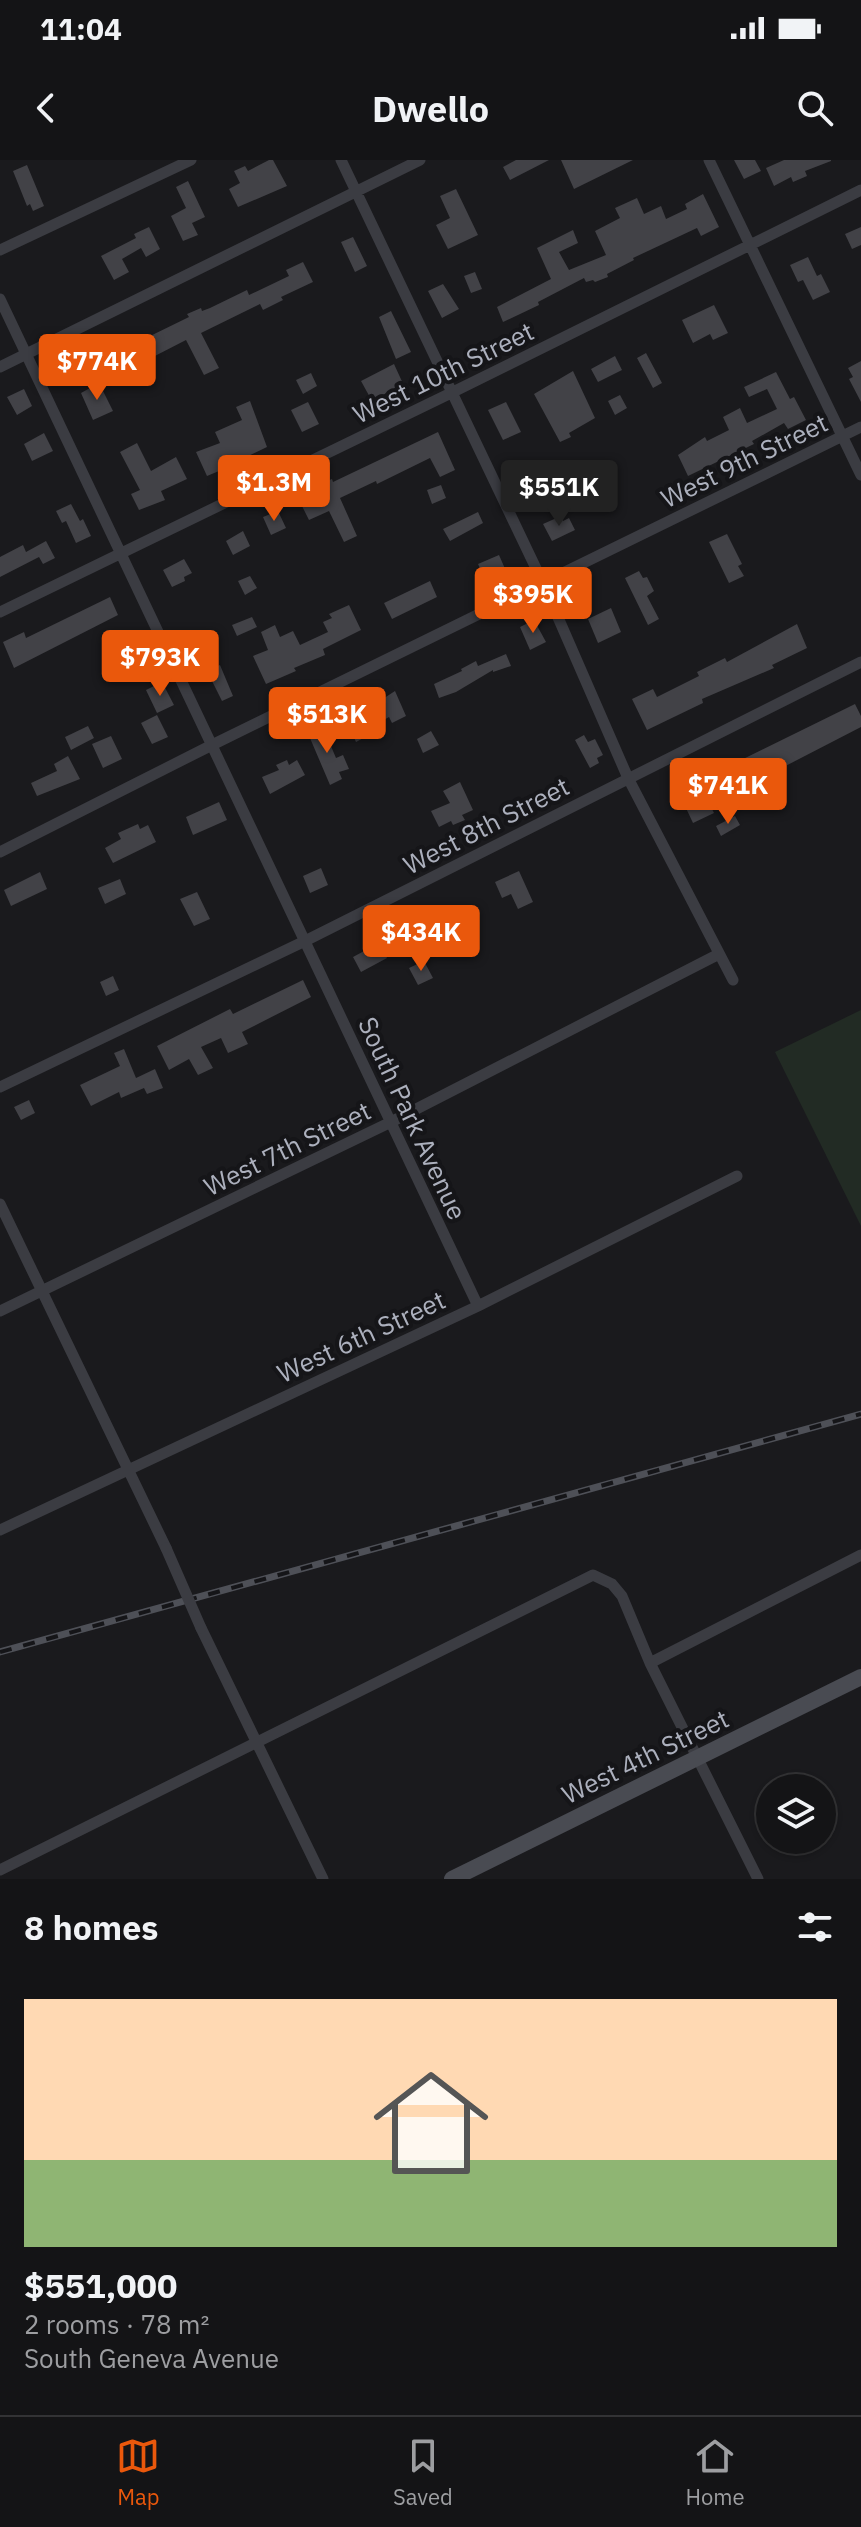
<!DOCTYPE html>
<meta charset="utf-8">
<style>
:root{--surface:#141416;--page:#212123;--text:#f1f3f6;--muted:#9d9ea1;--line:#333335;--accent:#ea580c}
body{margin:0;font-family:"IBM Plex Sans",sans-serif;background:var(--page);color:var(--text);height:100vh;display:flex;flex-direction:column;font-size:30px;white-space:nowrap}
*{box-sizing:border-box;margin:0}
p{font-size:26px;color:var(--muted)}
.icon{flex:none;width:44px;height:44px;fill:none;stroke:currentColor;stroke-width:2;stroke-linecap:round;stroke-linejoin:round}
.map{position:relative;height:1719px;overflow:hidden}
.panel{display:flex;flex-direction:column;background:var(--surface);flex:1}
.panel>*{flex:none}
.buttons{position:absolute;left:756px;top:1614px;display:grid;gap:16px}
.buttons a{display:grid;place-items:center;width:80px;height:80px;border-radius:50%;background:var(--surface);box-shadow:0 2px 6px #0004,0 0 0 2px var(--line);font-size:40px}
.price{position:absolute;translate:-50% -68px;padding:0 18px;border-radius:8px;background:var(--accent);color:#fff;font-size:26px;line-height:52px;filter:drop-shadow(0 2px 4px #0008)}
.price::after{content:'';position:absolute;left:50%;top:48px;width:24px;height:18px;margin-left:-12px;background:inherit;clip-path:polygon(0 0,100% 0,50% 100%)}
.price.active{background:#222;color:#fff}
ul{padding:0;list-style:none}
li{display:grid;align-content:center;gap:16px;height:424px;padding:0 24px}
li+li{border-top:2px solid var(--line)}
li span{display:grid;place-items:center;height:248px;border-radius:0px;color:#555}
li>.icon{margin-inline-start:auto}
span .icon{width:144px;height:144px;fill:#fffc;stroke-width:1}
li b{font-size:34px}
h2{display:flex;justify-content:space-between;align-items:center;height:96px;padding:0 24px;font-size:34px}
.status{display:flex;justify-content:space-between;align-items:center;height:56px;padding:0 40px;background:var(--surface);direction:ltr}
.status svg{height:22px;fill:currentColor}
header{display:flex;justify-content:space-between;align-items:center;height:104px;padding:0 24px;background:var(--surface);font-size:36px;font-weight:800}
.tab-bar{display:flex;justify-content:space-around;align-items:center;height:112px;border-top:2px solid var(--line);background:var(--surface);font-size:22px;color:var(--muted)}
.tab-bar a{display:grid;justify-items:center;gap:4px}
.tab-bar .active{color:var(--accent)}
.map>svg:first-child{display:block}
.green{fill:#222b24}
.building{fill:#424247}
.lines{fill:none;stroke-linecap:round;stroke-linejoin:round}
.minor{stroke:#3b3c42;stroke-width:11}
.secondary{stroke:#494b52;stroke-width:16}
.rail-casing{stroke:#4e5057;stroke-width:7}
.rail{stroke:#151518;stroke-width:4;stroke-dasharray:12;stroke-linecap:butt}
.minor-bridge{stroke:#3b3c42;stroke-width:11}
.labels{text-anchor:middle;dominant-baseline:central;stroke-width:8;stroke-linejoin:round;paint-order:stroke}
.street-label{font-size:26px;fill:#acb0bd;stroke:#151518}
</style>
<div class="status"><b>11:04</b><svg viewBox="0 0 49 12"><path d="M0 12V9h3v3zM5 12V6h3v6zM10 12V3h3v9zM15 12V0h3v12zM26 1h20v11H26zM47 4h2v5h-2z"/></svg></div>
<header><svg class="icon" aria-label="back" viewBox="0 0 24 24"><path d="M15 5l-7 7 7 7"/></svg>Dwello<svg class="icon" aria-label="search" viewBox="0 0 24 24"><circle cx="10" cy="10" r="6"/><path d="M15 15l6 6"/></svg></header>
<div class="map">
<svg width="861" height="1719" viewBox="0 0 861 1719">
<rect width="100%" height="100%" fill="#1a1a1d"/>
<path class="green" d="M 861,850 L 861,1066 L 775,892 Z"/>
<path class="building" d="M 269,0 L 273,0 L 287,26 L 238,47 L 229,29 L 240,23 L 234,11 L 245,6 L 248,11 Z
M 516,0 L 549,0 L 510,20 L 503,7 Z
M 561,0 L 633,0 L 574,29 Z
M 734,0 L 755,0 L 761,11 L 744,19 Z
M 784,0 L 831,0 L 831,1 L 805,11 L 807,16 L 793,22 L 791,17 L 774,26 L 766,8 Z
M 27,5 L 44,46 L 33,51 L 30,44 L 27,46 L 13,11 Z
M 188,21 L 205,57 L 192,63 L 198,75 L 183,81 L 171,56 L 186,48 L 176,27 Z
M 456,29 L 478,75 L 448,89 L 436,65 L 450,58 L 440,36 Z
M 703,34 L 719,67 L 701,76 L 697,68 L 633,98 L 634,100 L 607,114 L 608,117 L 595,122 L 593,120 L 586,122 L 584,118 L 538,142 L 539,145 L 503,162 L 497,147 L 551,119 L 537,88 L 573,70 L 578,83 L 559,92 L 569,110 L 606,95 L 595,71 L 620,58 L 615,48 L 637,38 L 644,54 L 661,46 L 666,59 L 687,49 L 685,44 Z
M 149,67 L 160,89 L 146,97 L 141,88 L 122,99 L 129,112 L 114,120 L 101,96 L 136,78 L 134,74 Z
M 861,67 L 861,85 L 852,89 L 845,74 Z
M 353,77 L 367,106 L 355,112 L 341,82 Z
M 808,97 L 817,116 L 821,114 L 830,132 L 813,140 L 803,120 L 798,122 L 790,105 Z
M 303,102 L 313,122 L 281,137 L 283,140 L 263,150 L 260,144 L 201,173 L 219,208 L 204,215 L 186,180 L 151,198 L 142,180 L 189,157 L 187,154 L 201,148 L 202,151 L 210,148 L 247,130 L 249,135 L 289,116 L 286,110 Z
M 475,112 L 482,129 L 471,133 L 464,116 Z
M 443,124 L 459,149 L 442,158 L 428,131 Z
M 714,145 L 728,173 L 713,180 L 710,174 L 693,183 L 682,160 Z
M 391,151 L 411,192 L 396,199 L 379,157 Z
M 646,193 L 662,223 L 653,228 L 637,198 Z
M 615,196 L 622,210 L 598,222 L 591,209 Z
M 861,201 L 861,242 L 849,219 L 853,217 L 848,208 Z
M 394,204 L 405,228 L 392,234 L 390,231 L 372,241 L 361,221 Z
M 573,211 L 595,258 L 569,273 L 571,277 L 560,282 L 534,234 Z
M 776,212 L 790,239 L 794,237 L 806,260 L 788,269 L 784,263 L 752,281 L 754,284 L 688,316 L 678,295 L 705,277 L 707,281 L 729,270 L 723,257 L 740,248 L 747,263 L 777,249 L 767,229 L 749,237 L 744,227 Z
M 311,213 L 317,226 L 303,234 L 296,220 Z
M 99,223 L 113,251 L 93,260 L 81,233 Z
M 24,229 L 32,246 L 17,255 L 7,237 Z
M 620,235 L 627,248 L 615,255 L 608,241 Z
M 250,241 L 267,287 L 242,299 L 244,303 L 233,310 L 231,306 L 207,316 L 196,292 L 220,283 L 215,272 L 242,260 L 236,247 Z
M 308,242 L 319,264 L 302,272 L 291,250 Z
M 506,242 L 521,272 L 503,280 L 488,250 Z
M 438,272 L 455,310 L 440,317 L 430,298 L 377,324 L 376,321 L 340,338 L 357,376 L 344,382 L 329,351 L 309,360 L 302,346 L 320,337 L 315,326 L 332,319 L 333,322 Z
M 44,273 L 53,291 L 32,301 L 24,284 Z
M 137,283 L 151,311 L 176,297 L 187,319 L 161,331 L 165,340 L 139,350 L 131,334 L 140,330 L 120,292 Z
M 441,325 L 446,338 L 432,344 L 427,330 Z
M 71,344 L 80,361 L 83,359 L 91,376 L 76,383 L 66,361 L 62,363 L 56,351 Z
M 278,351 L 286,368 L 271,375 L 263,357 Z
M 478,352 L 483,363 L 450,381 L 443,369 Z
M 561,356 L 563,361 L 569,358 L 575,370 L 552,381 L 543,364 Z
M 243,371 L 250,386 L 233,395 L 226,381 Z
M 727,374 L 742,404 L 738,406 L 744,416 L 729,423 L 709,382 Z
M 46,381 L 55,398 L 43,404 L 39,397 L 0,417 L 0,397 L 23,385 L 26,392 Z
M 499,395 L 506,411 L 486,421 L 478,404 Z
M 184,399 L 192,413 L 184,417 L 185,421 L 172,427 L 163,410 Z
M 639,411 L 643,418 L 647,417 L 654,431 L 647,436 L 659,459 L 648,465 L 625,418 Z
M 250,416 L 257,428 L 245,435 L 238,421 Z
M 430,421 L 437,437 L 392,459 L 384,443 Z
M 110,437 L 118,455 L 14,508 L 3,482 L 24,472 L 26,478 Z
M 349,445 L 361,470 L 323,489 L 325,495 L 294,508 L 296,511 L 266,524 L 253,496 L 268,490 L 261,472 L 275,465 L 280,477 L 293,471 L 300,485 L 328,472 L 323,462 L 332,458 L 329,454 Z
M 611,448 L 621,472 L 598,483 L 588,459 Z
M 252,457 L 257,467 L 237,476 L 232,465 Z
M 534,460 L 546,482 L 530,490 L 520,467 Z
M 797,464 L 807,488 L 772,505 L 774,508 L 702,539 L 703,543 L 647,570 L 632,539 L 653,529 L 657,537 L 699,516 L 697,512 L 725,498 L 727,502 Z
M 506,494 L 511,506 L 493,512 L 493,510 L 456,532 L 439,538 L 434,524 L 462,511 L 461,509 L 476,501 L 478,506 Z
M 220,505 L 233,536 L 222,541 L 207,511 Z
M 162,522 L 174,545 L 157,553 L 146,530 Z
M 395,531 L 406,556 L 392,563 L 389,557 L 366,570 L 369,575 L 356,582 L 344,555 L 356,550 L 358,555 Z
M 855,544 L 861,556 L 861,567 L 710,645 L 714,653 L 693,663 L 678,631 Z
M 157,555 L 168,577 L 152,584 L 141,563 Z
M 322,565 L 336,598 L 343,595 L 349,609 L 339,612 L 342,619 L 330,625 L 307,571 Z
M 88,566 L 94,578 L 71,590 L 65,577 Z
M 431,571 L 439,585 L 423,593 L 417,579 Z
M 584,575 L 588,582 L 595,579 L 603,595 L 597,598 L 599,603 L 590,608 L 575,580 Z
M 111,576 L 122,599 L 103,608 L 92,584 Z
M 68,596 L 80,619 L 37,636 L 31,623 L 57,611 L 54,604 Z
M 287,600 L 289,605 L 297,600 L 305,615 L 270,634 L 262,617 L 279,610 L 276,605 Z
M 460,622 L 473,650 L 462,655 L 465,660 L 453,665 L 451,661 L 439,667 L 431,651 L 450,643 L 443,631 Z
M 219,642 L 227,660 L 193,675 L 186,657 Z
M 735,656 L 740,665 L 721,676 L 716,666 Z
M 138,664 L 140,669 L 148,665 L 156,682 L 113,703 L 105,688 L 121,679 L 118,673 Z
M 321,708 L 328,725 L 310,733 L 303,716 Z
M 519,711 L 533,742 L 518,749 L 511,734 L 502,738 L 495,722 Z
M 40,712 L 47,729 L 11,746 L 4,730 Z
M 120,719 L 126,734 L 105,744 L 98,728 Z
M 197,732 L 210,759 L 194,766 L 180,739 Z
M 379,783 L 387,798 L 361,812 L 353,797 Z
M 424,801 L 433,818 L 418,825 L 409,808 Z
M 113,816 L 119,830 L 106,836 L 100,822 Z
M 303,820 L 311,837 L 242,872 L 248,884 L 228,893 L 221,878 L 201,887 L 213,908 L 198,915 L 189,899 L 169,910 L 157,886 L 230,849 L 233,854 Z
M 124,889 L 136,918 L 155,909 L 163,928 L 147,934 L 144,928 L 121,938 L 119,932 L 91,946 L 80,925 L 120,906 L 114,893 Z
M 29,940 L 35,953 L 21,960 L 14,947 Z"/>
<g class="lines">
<path class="minor" d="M 341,0 L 543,423 L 628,618 L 733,820
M 709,0 L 861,315
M 0,90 L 191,0
M 0,139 L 478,1146
M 0,207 L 420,0
M 0,452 L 451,233 L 861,30
M 0,692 L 212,585 L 861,267
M 0,927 L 305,781 L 861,502
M 0,1044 L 166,1388
M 0,1151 L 391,962 L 719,794
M 0,1370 L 478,1146 L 737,1016
M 201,1468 L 323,1719
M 650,1503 L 861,1395
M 0,1710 L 593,1415 L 612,1424 L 622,1436 L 650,1503 L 758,1719"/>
<path class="secondary" d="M 452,1719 L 861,1517"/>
<defs>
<path id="rail" d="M 0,1492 L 861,1254"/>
</defs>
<use href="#rail" class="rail-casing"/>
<use href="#rail" class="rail"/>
<path class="minor-bridge" d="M 166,1388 L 201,1468"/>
</g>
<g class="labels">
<g class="street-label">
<text transform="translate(443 212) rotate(-26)">West 10th Street</text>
<text transform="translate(744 300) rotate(-26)">West 9th Street</text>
<text transform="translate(486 665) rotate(-27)">West 8th Street</text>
<text transform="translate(413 958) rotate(65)">South Park Avenue</text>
<text transform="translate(287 988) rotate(-26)">West 7th Street</text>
<text transform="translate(361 1176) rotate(-25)">West 6th Street</text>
<text transform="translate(645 1596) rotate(-26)">West 4th Street</text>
</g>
</g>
</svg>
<div class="buttons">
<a><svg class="icon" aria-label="layers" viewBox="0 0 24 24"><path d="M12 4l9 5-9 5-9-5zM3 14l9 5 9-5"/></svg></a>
</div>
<b class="price" style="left:97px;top:242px">$774K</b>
<b class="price" style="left:274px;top:363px">$1.3M</b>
<b class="price active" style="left:559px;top:368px">$551K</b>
<b class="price" style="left:533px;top:475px">$395K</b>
<b class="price" style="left:160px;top:538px">$793K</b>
<b class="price" style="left:327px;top:595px">$513K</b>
<b class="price" style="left:728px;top:666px">$741K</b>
<b class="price" style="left:421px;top:813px">$434K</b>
</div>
<section class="panel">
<h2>8 homes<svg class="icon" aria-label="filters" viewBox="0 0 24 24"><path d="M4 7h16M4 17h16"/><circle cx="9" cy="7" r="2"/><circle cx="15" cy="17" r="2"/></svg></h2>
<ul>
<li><span style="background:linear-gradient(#ffd9b3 65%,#8fb573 0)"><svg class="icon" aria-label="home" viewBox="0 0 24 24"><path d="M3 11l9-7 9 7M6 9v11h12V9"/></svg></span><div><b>$551,000</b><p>2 rooms · 78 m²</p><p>South Geneva Avenue</p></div></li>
</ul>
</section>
<nav class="tab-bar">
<a class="active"><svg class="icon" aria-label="map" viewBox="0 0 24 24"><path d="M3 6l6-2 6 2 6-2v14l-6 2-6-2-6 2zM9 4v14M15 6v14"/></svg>Map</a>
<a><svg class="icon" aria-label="saved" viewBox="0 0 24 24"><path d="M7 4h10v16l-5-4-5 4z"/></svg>Saved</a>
<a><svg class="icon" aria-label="home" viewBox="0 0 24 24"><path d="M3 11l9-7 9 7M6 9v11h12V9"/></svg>Home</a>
</nav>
